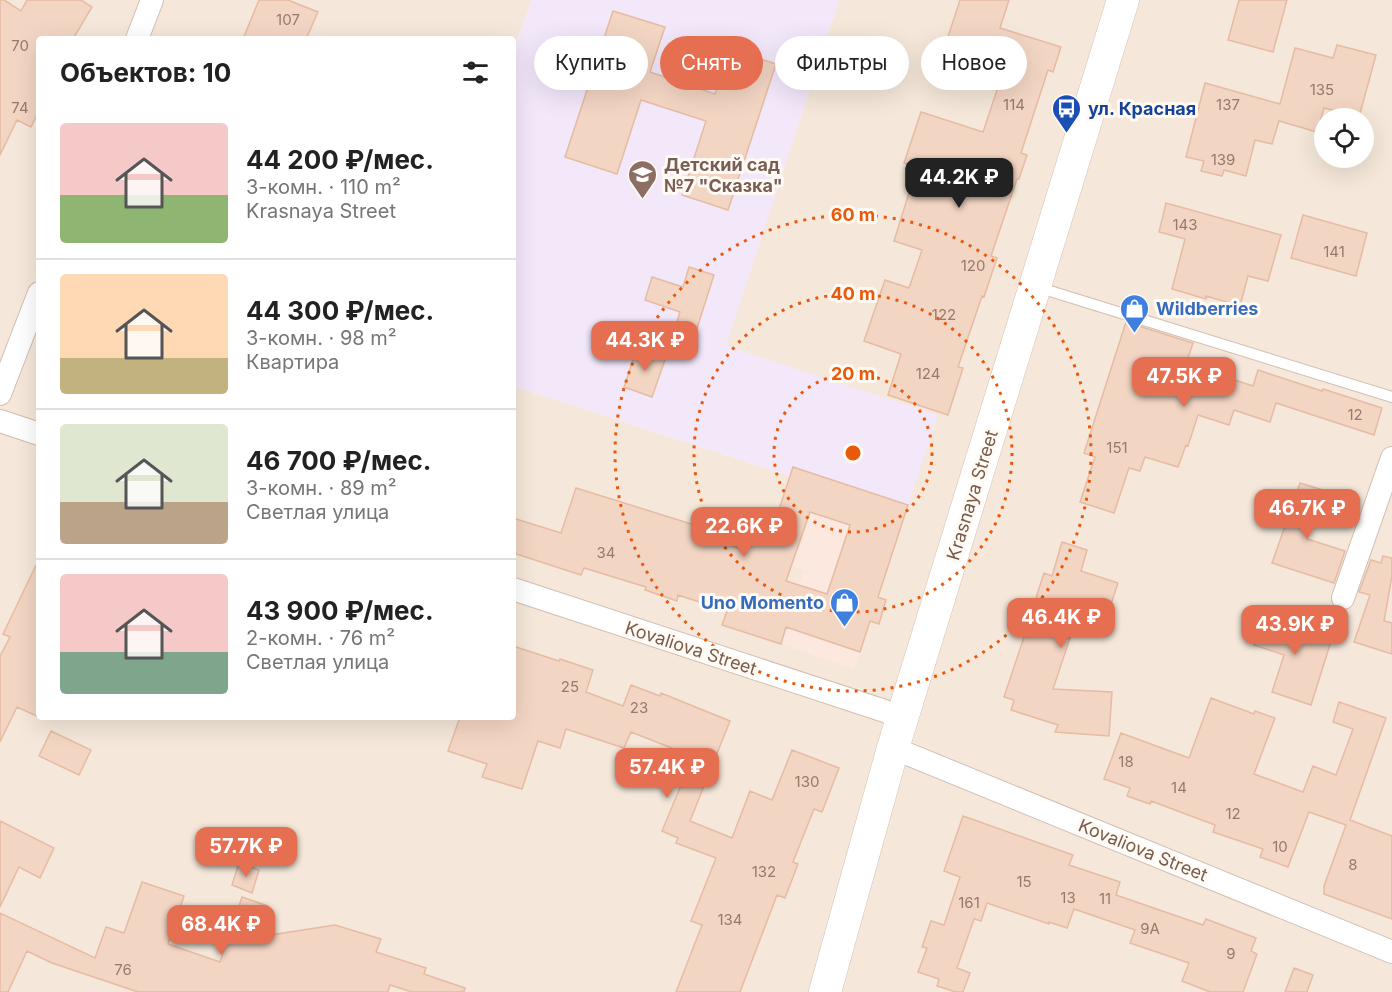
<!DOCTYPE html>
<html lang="ru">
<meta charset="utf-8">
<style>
:root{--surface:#fff;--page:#f2f2f2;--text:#222;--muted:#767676;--line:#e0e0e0;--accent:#e76f51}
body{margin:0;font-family:Inter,sans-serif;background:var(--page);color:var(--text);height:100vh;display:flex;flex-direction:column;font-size:22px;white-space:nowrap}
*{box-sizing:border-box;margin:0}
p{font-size:20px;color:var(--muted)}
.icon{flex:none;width:33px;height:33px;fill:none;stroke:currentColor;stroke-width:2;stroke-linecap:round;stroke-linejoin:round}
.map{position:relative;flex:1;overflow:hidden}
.drawer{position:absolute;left:36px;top:36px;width:480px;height:684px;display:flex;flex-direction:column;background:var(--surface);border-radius:6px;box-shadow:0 6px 24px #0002}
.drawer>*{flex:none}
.banner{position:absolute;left:534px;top:36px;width:570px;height:54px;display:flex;gap:12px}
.fabs{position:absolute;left:1314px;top:108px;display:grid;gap:12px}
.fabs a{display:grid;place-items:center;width:60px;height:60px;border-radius:50%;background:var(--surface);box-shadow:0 6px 24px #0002;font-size:30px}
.price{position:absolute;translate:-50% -51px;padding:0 14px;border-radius:12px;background:var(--accent);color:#fff;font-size:20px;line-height:39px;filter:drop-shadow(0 2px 3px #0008)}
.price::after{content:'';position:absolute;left:50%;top:36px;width:18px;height:14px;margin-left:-9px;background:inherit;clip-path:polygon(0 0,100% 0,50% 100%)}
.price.on{background:#222;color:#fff}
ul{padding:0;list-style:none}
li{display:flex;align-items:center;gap:18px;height:150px;padding:0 24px}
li+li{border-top:2px solid var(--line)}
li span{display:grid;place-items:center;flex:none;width:168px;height:120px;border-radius:6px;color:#555}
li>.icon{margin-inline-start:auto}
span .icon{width:72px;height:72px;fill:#fffc;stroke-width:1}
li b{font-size:26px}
h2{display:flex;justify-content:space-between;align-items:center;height:72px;padding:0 24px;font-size:26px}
.pill{padding:0 21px;border-radius:27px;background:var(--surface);box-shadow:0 6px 24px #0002;font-size:21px;line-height:54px}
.pill.on{background:var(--accent);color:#fff}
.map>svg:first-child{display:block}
.residential{fill:#f5e8da;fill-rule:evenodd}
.commercial{fill:#fde8e0}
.education{fill:#f3e8fa}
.building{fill:#f3d5c3;stroke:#e6bba3;stroke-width:1.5;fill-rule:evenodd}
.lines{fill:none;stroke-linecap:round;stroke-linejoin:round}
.lane-casing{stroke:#d1beb0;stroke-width:12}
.street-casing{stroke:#d1beb0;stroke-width:24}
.secondary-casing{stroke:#d6c0b0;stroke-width:33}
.lane{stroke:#fff;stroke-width:10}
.street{stroke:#fff;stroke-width:22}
.secondary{stroke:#fff;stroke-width:32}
.ring{fill:none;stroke:#e8590c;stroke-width:3;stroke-dasharray:3 6}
.labels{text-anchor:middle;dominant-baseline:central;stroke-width:6;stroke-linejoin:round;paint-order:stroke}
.number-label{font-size:15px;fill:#987a6a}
.transit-label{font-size:18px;font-weight:bold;fill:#164399;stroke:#fffaf3;text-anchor:start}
.education-label{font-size:18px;font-weight:bold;fill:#785e54;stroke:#fffaf3;text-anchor:start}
.shop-label{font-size:18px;font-weight:bold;fill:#366cbe;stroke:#fffaf3;text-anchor:start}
.street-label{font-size:18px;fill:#7a5c4d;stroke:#fffaf3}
.centre{fill:#e8590c;stroke:#fffaf3;stroke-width:3}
.ring-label{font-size:18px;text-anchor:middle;font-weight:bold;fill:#e8590c;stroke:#fffaf3;stroke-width:6;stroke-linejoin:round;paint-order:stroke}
</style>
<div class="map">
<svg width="1392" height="992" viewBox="0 0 1392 992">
<rect width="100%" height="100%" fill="#fdf6ec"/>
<path class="residential" d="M 0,0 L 532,0 L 513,52 L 513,39 L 39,39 L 39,717 L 513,717 L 513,386 L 790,476 L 763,556 L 805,570 L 781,644 L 870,621 L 878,624 L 878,597 L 937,416 L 725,346 L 839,0 L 1111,0 L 814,992 L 0,992 Z
M 1135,0 L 1392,0 L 1392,992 L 839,992 L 902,766 ZM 1324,118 L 1364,118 L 1364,158 L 1324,158 Z"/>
<path class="commercial" d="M 793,467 L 908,505 L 878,597 L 886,600 L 879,624 L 870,621 L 854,669 L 781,644 L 805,570 L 763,557 Z"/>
<path class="education" d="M 532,0 L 839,0 L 726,346 L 938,415 L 908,505 L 793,467 L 790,476 L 513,386 L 513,52 Z"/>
<path class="building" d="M 0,0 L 4,0 L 21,11 L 27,0 L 81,0 L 92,7 L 73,39 L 39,39 L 39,111 L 31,127 L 17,120 L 0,155 Z
M 259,0 L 288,0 L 318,12 L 306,39 L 243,39 Z
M 960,0 L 1009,0 L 1000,28 L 1061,47 L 1053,72 L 1048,70 L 1021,153 L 1027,155 L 1019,179 L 1017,179 L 991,256 L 997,258 L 984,297 L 982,296 L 958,367 L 963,368 L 948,415 L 888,395 L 901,354 L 864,341 L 885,280 L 909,288 L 922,250 L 894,241 L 917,167 L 904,163 L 921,112 L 983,132 L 1003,72 L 943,52 Z
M 1239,0 L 1287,0 L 1273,52 L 1228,40 Z
M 613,11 L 665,27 L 650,72 L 715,94 L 730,49 L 776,64 L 728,210 L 682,195 L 706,121 L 641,100 L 617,174 L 565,157 Z
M 1337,45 L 1376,55 L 1359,117 L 1324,108 L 1317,132 L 1279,121 L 1272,144 L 1255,140 L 1246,176 L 1224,170 L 1222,176 L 1201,171 L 1204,161 L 1186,157 L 1205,83 L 1280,104 L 1295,48 L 1333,58 Z
M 1166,203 L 1281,235 L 1268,281 L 1248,276 L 1240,306 L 1206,296 L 1206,299 L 1172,289 L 1185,239 L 1159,232 Z
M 1303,215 L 1367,233 L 1356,276 L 1291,258 Z
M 689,267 L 714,275 L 691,347 L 671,340 L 680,312 L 645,300 L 652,277 L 683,287 Z
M 1126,322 L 1193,343 L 1186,364 L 1253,386 L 1258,370 L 1322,391 L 1323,389 L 1382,408 L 1374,435 L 1276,403 L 1270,422 L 1234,410 L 1229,425 L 1198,415 L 1188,446 L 1186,445 L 1178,467 L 1145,457 L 1140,471 L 1129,468 L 1114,513 L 1080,502 L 1095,457 L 1084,453 Z
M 637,348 L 666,357 L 652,397 L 624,387 Z
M 793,467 L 908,505 L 878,597 L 886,600 L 879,624 L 870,621 L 860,652 L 786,627 L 781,644 L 722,625 L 727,611 L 678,595 L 677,601 L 645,590 L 646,587 L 584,568 L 581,575 L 513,553 L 513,518 L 561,533 L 576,488 L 701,527 L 698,534 L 741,549 L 746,532 L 769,540 ZM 810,512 L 850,525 L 827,594 L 786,581 Z
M 1300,483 L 1323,490 L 1307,539 L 1345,551 L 1334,583 L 1272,563 Z
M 1062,542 L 1087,550 L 1081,571 L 1118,583 L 1105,622 L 1086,616 L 1085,620 L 1077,617 L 1053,689 L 1112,692 L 1109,736 L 1055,732 L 1058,725 L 1011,710 L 1014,700 L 1004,697 L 1035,604 L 1034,604 L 1044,573 L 1052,576 Z
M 1383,556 L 1392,558 L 1392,576 L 1384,621 L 1392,623 L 1392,654 L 1354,642 L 1370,595 L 1359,592 L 1371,560 L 1381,563 Z
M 39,559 L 39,717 L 17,707 L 0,742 L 0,656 L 10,637 L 3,634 Z
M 1264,612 L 1333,635 L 1311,705 L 1272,692 L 1284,655 L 1254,645 Z
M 513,646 L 559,661 L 560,659 L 593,670 L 586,692 L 623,706 L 631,685 L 660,696 L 661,693 L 730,721 L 690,821 L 732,838 L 750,791 L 772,800 L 792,750 L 839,768 L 822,812 L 814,809 L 793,862 L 798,864 L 785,898 L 777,895 L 740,992 L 676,992 L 702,925 L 691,921 L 716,858 L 676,843 L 678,838 L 662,831 L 691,761 L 672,753 L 674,749 L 631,732 L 624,748 L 566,729 L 560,748 L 538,741 L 522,789 L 482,777 L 487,764 L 448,751 L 460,717 L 513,717 Z
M 1211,698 L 1254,714 L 1255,711 L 1275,718 L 1254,774 L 1303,792 L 1313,766 L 1336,775 L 1353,729 L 1333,722 L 1339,702 L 1386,718 L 1350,820 L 1392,836 L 1392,919 L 1324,894 L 1324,886 L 1346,825 L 1309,812 L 1288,867 L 1260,857 L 1263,849 L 1213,832 L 1215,825 L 1151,801 L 1150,804 L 1127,796 L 1130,788 L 1104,779 L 1121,733 L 1189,758 Z
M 51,731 L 91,750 L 79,775 L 39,756 Z
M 963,816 L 1073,855 L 1069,865 L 1120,882 L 1116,895 L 1203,925 L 1206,919 L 1256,938 L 1251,951 L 1257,954 L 1243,992 L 1210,992 L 1182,981 L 1189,963 L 1130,943 L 1135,930 L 1074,909 L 1067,928 L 1049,922 L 1049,924 L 987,903 L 981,921 L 974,919 L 957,968 L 970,973 L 963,992 L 956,992 L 937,986 L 939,979 L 918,972 L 927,948 L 922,947 L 931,921 L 944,925 L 960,877 L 944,871 Z
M 0,821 L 54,848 L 40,878 L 19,867 L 0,907 Z
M 239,863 L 259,870 L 252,893 L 232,885 Z
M 142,882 L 184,896 L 168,944 L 220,962 L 242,897 L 268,906 L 257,937 L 335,925 L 381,939 L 376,952 L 426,968 L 424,974 L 465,988 L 464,992 L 412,992 L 390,985 L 388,992 L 138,992 L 52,963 L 27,951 L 8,992 L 0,992 L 0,913 L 95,958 L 106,927 L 124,933 Z
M 1294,968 L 1313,975 L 1307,992 L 1285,992 Z"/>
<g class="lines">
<defs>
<path id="lane" d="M 1037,287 L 1392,397"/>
<path id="street" d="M 137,39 L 152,0
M 0,394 L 39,293
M 0,421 L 39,434
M 513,589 L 903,717
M 1343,598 L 1392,458
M 893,748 L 1392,952"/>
<path id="secondary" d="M 825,992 L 893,748 L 1123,0"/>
</defs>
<use href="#lane" class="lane-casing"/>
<use href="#street" class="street-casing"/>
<use href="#secondary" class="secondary-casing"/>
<use href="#lane" class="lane"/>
<use href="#street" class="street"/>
<use href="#secondary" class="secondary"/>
</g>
<g class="ring">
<circle cx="853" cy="453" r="79"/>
<circle cx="853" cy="453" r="159"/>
<circle cx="853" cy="453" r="238"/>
</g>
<defs>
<symbol id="bus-pin" viewBox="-11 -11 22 30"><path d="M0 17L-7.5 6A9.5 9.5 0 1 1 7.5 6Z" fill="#1a4fb4" stroke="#fffaf3"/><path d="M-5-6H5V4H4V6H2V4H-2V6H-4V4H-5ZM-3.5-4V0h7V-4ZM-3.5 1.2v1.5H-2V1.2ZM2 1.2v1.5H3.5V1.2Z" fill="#fff"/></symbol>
<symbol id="school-pin" viewBox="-11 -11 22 30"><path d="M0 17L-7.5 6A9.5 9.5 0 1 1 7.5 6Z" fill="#8d6e63" stroke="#fffaf3"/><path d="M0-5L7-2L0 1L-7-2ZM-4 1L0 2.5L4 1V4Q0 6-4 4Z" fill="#fff"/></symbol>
<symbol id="shop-pin" viewBox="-11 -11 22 30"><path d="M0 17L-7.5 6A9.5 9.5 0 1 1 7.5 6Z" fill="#3f7fe0" stroke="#fffaf3"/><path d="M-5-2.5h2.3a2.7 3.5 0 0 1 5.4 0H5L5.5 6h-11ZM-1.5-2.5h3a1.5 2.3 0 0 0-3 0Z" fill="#fff"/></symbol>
</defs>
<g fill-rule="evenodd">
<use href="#bus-pin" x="1050" y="92" width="33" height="45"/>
<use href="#school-pin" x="626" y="158" width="33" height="45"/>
<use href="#shop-pin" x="1118" y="292" width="33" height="45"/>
<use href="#shop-pin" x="828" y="586" width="33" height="45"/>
</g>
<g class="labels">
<g class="number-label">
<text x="288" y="19">107</text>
<text x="20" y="45">70</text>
<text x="1322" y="89">135</text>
<text x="1014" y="104">114</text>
<text x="1228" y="104">137</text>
<text x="20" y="107">74</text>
<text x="1223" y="159">139</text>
<text x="1185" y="224">143</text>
<text x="1334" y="251">141</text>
<text x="973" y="265">120</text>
<text x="944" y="314">122</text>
<text x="928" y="373">124</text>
<text x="1355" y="414">12</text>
<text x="1117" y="447">151</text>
<text x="606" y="552">34</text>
<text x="570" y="686">25</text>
<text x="639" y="707">23</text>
<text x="1126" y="761">18</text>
<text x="807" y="781">130</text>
<text x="1179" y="787">14</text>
<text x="1233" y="813">12</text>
<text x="1280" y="846">10</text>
<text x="1353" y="864">8</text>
<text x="764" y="871">132</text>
<text x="1024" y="881">15</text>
<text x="1068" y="897">13</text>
<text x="1105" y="898">11</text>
<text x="969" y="902">161</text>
<text x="730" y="919">134</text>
<text x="1150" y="928">9А</text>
<text x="1231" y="953">9</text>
<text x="123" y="969">76</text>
</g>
<g class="transit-label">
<text x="1088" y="108">ул. Красная</text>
</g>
<g class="education-label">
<text x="664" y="164">Детский сад<tspan x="664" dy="21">№7 "Сказка"</tspan></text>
</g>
<g class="shop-label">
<text x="1156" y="308">Wildberries</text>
<text x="824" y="602" text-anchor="end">Uno Momento</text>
</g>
<g class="street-label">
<text transform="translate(972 495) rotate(-73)">Krasnaya Street</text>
<text transform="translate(691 648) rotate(18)">Kovaliova Street</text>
<text transform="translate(1143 850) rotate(22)">Kovaliova Street</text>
</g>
</g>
<circle cx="853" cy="453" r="9" class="centre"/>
<g class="ring-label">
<text x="853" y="221">60 m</text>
<text x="853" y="300">40 m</text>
<text x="853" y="380">20 m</text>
</g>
</svg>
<div class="fabs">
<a><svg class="icon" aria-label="locate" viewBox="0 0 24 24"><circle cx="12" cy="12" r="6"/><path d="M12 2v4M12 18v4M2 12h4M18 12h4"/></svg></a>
</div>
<b class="price on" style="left:959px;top:209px">44.2K ₽</b>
<b class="price" style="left:645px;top:372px">44.3K ₽</b>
<b class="price" style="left:1184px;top:408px">47.5K ₽</b>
<b class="price" style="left:1307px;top:540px">46.7K ₽</b>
<b class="price" style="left:744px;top:558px">22.6K ₽</b>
<b class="price" style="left:1061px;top:649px">46.4K ₽</b>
<b class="price" style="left:1295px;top:656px">43.9K ₽</b>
<b class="price" style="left:667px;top:799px">57.4K ₽</b>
<b class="price" style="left:246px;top:878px">57.7K ₽</b>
<b class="price" style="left:221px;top:956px">68.4K ₽</b>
<div class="banner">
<a class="pill">Купить</a>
<a class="pill on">Снять</a>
<a class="pill">Фильтры</a>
<a class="pill">Новое</a>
</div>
<section class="drawer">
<h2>Объектов: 10<svg class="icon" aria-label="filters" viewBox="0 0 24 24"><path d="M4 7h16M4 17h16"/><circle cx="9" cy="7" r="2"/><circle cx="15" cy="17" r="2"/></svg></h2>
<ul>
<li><span style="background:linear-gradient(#f6c9c9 60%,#8fb573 0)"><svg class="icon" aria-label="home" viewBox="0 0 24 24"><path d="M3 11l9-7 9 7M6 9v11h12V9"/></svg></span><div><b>44 200 ₽/мес.</b><p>3-комн. · 110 m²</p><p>Krasnaya Street</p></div></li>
<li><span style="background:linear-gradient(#ffd9b3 70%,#c2b280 0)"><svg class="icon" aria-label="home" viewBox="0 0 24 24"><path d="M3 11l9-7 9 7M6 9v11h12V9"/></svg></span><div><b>44 300 ₽/мес.</b><p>3-комн. · 98 m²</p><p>Квартира</p></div></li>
<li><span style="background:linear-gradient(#dfe7d0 65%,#b9a48a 0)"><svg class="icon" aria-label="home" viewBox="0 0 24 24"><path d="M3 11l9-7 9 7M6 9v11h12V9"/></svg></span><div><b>46 700 ₽/мес.</b><p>3-комн. · 89 m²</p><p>Светлая улица</p></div></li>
<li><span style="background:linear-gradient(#f6c9c9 65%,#7fa58c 0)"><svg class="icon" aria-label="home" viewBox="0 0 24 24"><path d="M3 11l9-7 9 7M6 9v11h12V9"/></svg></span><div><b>43 900 ₽/мес.</b><p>2-комн. · 76 m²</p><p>Светлая улица</p></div></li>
</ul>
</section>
</div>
